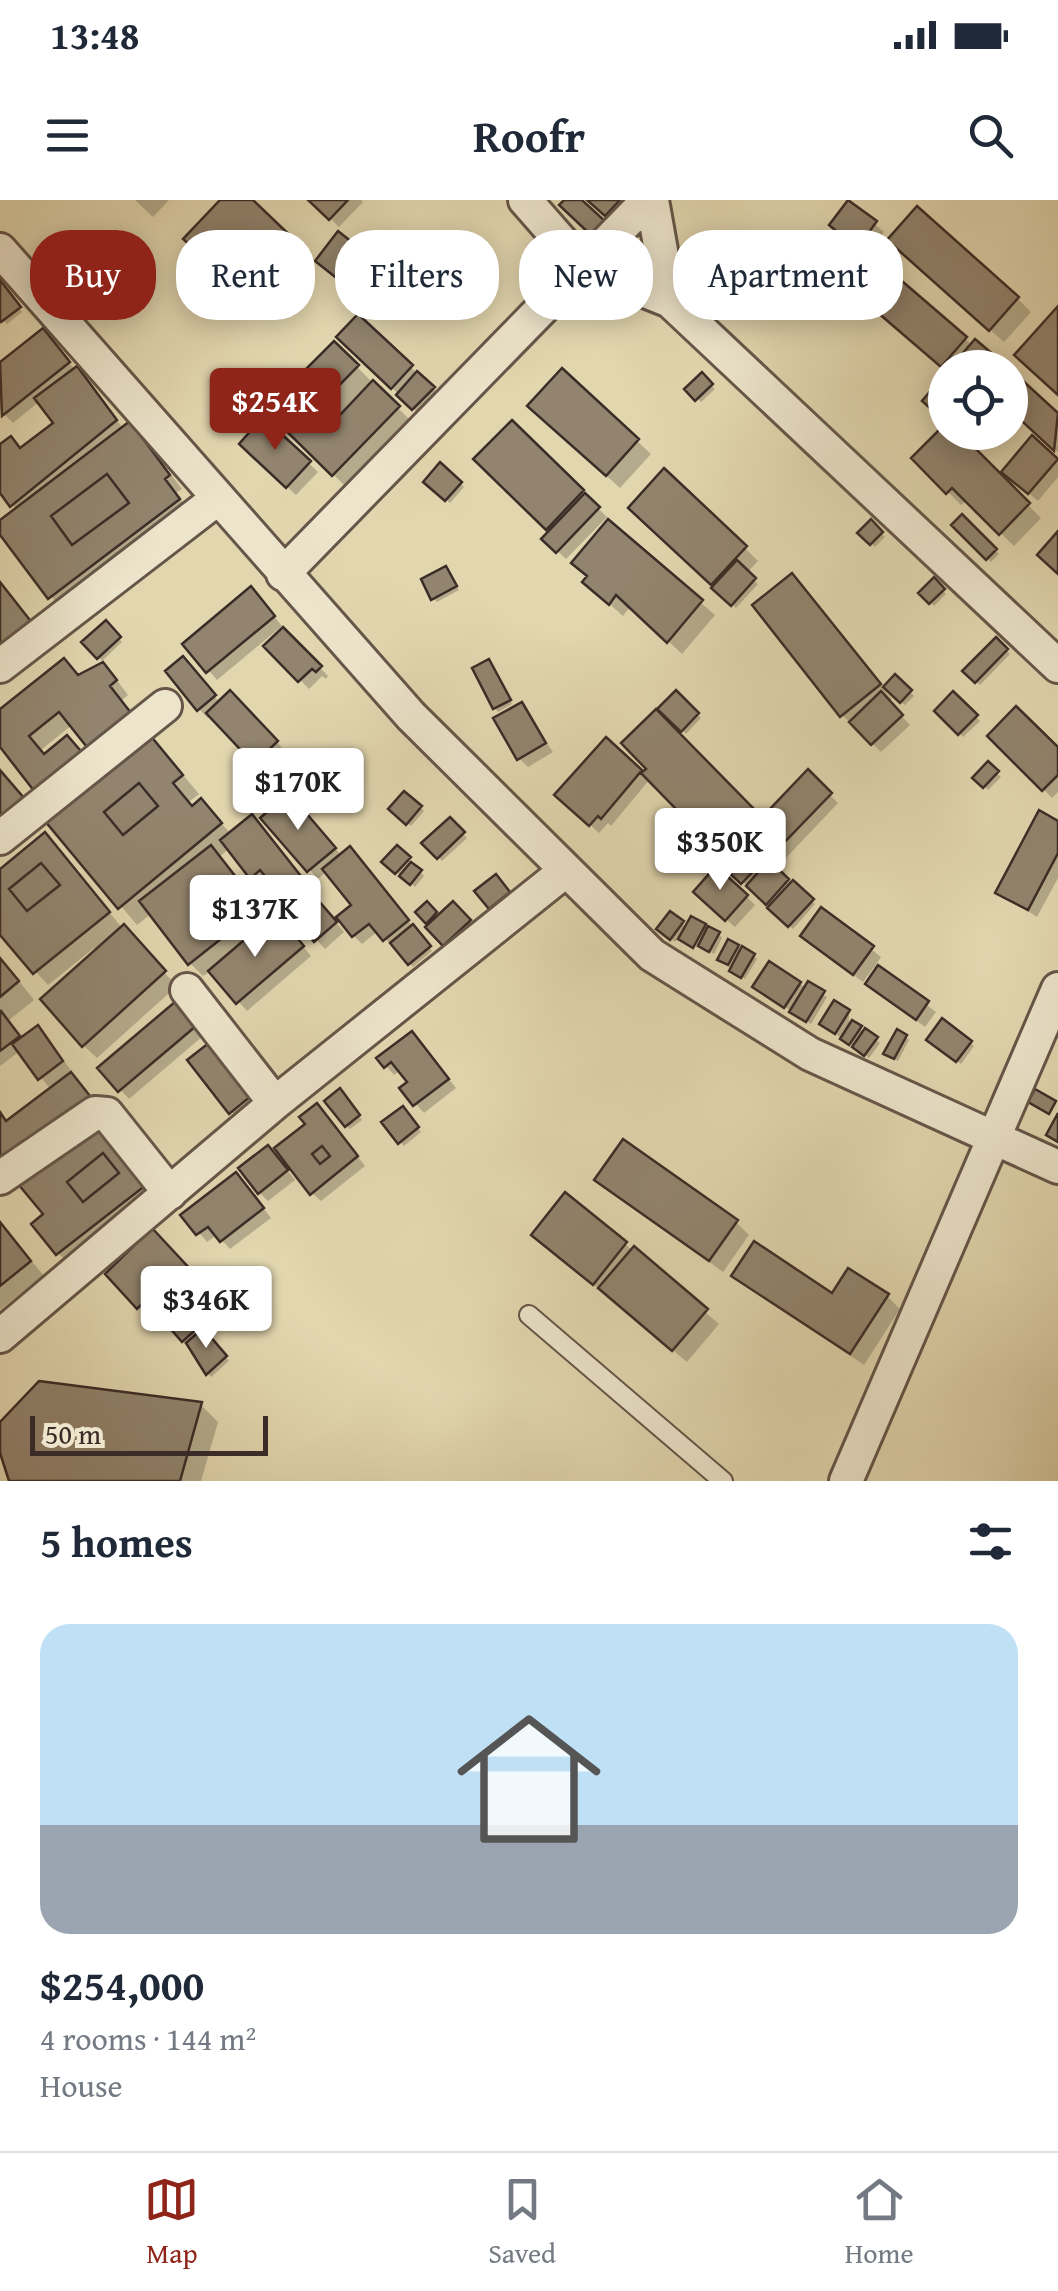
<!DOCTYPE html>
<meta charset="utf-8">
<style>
:root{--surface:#fff;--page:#f6f6f7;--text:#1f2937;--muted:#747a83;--line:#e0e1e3;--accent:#8f2418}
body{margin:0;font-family:"Gentium Book Plus",serif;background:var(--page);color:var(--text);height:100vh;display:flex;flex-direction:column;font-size:38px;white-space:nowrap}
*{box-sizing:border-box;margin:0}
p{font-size:32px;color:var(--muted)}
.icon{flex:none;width:55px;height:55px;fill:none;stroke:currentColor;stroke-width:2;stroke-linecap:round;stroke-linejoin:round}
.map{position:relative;height:1281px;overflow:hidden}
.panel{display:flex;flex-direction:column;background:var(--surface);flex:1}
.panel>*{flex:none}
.guide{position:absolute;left:30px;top:30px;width:1000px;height:90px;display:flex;gap:20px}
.tools{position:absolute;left:928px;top:150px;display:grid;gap:20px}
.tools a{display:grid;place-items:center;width:100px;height:100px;border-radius:50%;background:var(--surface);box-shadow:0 5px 25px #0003;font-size:50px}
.scale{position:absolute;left:30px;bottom:25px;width:238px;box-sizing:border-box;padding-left:10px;border:5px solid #3c2c27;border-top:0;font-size:28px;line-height:35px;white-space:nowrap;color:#3c2c27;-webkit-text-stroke:8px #ece4cb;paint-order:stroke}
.price{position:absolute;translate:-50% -85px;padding:0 22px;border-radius:10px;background:#fff;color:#222;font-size:32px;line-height:65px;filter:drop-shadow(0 2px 5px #0008)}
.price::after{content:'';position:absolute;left:50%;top:60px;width:30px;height:22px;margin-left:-15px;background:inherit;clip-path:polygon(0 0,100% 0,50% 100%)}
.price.selected{background:var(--accent);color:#fff}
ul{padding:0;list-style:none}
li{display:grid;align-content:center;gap:20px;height:530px;padding:0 40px}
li+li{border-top:2px solid var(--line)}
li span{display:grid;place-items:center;height:310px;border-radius:30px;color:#555}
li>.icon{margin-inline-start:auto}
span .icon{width:180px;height:180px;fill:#fffc;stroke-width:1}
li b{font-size:42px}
h2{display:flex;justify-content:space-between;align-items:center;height:120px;padding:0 40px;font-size:42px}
.pill{padding:0 35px;border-radius:40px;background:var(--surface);box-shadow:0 5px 25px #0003;font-size:35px;line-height:90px}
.pill.selected{background:var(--accent);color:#fff}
.status{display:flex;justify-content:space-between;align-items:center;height:70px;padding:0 50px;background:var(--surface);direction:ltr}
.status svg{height:28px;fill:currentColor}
header{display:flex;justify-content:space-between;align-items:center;height:130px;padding:0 40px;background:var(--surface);font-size:45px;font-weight:800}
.menu{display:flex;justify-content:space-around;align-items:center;height:140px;border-top:2px solid var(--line);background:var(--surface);font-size:28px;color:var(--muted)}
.menu a{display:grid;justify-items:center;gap:5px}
.menu .selected{color:var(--accent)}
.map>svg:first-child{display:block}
.shadow{fill:#0003;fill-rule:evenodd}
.building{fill:#92846e;stroke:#3c2c27;stroke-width:2.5;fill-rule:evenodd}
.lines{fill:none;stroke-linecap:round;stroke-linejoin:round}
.service-casing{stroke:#665649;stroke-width:22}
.minor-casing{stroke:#665649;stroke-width:38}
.service{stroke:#ece4cb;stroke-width:18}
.minor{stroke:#ece4cb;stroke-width:32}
</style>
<div class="status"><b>13:48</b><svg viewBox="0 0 49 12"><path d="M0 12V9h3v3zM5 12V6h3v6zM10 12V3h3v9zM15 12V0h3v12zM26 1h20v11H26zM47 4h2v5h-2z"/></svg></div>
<header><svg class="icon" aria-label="menu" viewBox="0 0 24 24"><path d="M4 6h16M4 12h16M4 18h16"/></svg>Roofr<svg class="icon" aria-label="search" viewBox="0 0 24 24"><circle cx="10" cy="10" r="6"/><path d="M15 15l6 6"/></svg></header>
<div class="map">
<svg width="1058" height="1281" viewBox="0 0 1058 1281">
<rect width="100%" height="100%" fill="#e2d6af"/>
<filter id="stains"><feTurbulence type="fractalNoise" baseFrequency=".002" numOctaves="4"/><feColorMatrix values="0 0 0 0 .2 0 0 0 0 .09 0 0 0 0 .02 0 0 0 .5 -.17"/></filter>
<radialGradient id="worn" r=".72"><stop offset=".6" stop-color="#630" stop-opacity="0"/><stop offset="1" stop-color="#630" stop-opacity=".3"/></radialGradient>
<path class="shadow" d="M 135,0 L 169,0 L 153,17 Z
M 223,0 L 249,0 L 308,56 L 265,103 L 253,91 L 241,103 L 198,61 Z
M 311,0 L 361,0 L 363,2 L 339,27 Z
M 590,0 L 626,0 L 610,18 Z
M 849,3 L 884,32 L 863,59 L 846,44 Z
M 904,54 L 1018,99 L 1031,112 L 1004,142 Z
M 380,68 L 388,76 L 367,102 L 327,69 Z
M 0,83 L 22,112 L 7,124 L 0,117 Z
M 867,102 L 965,138 L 972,146 L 975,143 L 1004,168 L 945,168 Z
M 358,117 L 437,192 L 417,212 L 339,137 Z
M 43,131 L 124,229 L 130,224 L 143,238 L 182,289 L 176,293 L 191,314 L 63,411 L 0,331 L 0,323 L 17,310 L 0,289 L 0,247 L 21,250 L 56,223 L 40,201 L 13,223 L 4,214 L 0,209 L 0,165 Z
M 334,144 L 411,221 L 346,287 L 269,210 Z
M 562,171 L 651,254 L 620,288 L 544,219 Z
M 1010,173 L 1058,217 L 1058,252 L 1010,208 Z
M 702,176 L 715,189 L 701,202 L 688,189 Z
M 264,221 L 318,272 L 296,295 L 242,244 Z
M 512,223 L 607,317 L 566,359 L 545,339 L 552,332 L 477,259 Z
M 945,227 L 945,232 L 956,232 L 1041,318 L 1014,346 L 967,300 L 961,305 L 915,258 Z
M 1032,239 L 1058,260 L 1058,277 L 1038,301 L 1013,280 Z
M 440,266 L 464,287 L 450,303 L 427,282 Z
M 962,317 L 999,354 L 991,362 L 954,325 Z
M 645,321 L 745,348 L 758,361 L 747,373 L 758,384 L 736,408 Z
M 608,323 L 715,415 L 682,454 L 631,406 L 623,416 L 599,395 Z
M 871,323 L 885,337 L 875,347 L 861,333 Z
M 446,369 L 459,390 L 437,402 L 433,398 Z
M 934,381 L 946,394 L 934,406 L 921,393 Z
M 805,389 L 884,489 L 895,478 L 914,496 L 905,505 L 884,490 L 892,499 L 888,502 L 910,525 L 881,552 L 842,515 Z
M 259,398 L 282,426 L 217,480 L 186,444 Z
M 105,423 L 122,442 L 102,461 L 85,442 Z
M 283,430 L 328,476 L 326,479 L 322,476 L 309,489 L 267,446 Z
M 996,440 L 1010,454 L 980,485 L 966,471 Z
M 489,462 L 512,504 L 498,512 L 495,508 Z
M 191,468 L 220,503 L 230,493 L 285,551 L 264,571 L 211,515 L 208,518 L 199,509 L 168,472 Z
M 79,477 L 116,479 L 128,495 L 121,501 L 199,594 L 189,602 L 193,607 L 201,601 L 231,634 L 260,626 L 344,732 L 325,749 L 290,710 L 295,706 L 270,678 L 261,685 L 230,648 L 219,657 L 270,721 L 283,734 L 297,739 L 311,756 L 247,811 L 211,771 L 203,776 L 190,763 L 152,713 L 137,725 L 49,621 L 90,587 L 0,543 L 0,513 ZM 72,525 L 106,565 L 45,556 L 41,550 Z
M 676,493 L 701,518 L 686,534 L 661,509 Z
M 953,494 L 980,521 L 963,537 L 938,511 Z
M 521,505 L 553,552 L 528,567 L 519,558 Z
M 656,512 L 762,621 L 808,573 L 838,603 L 784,660 L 755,631 L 747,640 L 815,704 L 793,729 L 722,662 L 727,657 L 650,579 L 611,626 L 608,623 L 599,633 L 558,595 L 606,541 L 643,574 L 649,569 Z
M 990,536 L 1058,551 L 1058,592 L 1052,598 Z
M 988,565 L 1001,577 L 988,590 L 976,578 Z
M 404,594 L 424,611 L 411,626 L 392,609 Z
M 297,605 L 342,656 L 359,658 L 432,751 L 413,767 L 378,731 L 362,744 L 354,736 L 355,706 L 327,671 L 318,679 L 264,618 Z
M 450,620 L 467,638 L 442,661 L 425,643 Z
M 1058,623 L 1058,678 L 1037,717 L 999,692 Z
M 397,648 L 424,676 L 415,687 L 385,662 Z
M 58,649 L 123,729 L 177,786 L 97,858 L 83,845 L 97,751 L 94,748 L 48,785 L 0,733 L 0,672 Z
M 746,696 L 755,705 L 735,727 L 704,700 Z
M 427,704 L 439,717 L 453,704 L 473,726 L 449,748 L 418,712 Z
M 822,710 L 881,757 L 875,766 L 936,812 L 925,827 L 868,784 L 878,770 L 874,767 L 863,782 L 812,745 Z
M 671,714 L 687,728 L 704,726 L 719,734 L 722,738 L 714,754 L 679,736 L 675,742 L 659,729 Z
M 737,747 L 757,759 L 745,779 L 724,763 Z
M 0,757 L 34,800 L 8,821 L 22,840 L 46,837 L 101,910 L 0,962 L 0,912 L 8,923 L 51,890 L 20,851 L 0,866 Z
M 799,784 L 827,797 L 811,824 L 755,787 Z
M 849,812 L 849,821 L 880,843 L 869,858 L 826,827 Z
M 184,813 L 203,836 L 129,899 L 101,868 Z
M 906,837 L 909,840 L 898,861 L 890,857 Z
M 420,843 L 456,888 L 424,913 L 402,888 L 410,882 L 401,870 L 394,875 L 380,859 Z
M 932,843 L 970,843 L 974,846 L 961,864 Z
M 190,861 L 263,902 L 239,920 Z
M 344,895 L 362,920 L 350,929 L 347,926 Z
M 406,912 L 421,932 L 404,946 L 385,922 Z
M 326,915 L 365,966 L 321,1001 L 312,993 L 308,924 Z
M 103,917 L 166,992 L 71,1066 L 58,1053 L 47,1014 Z
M 277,957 L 295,980 L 268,1001 L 259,992 Z
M 597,980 L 736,1022 L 749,1035 L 723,1072 Z
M 244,984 L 271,1018 L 230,1049 L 217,1035 L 207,1042 L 184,1015 Z
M 0,1022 L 43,1075 L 0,1110 Z
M 152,1032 L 198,1080 L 179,1098 L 229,1161 L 211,1177 L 162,1115 L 159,1118 L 153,1111 L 148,1116 L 108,1074 Z
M 543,1043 L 625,1044 L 719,1124 L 687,1162 Z
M 734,1076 L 833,1096 L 887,1096 L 900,1109 L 864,1165 Z
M 201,1205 L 218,1222 L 201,1281 L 12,1281 L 0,1249 L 0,1225 Z"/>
<path class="building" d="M 220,0 L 253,0 L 297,42 L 250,91 L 238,80 L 227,92 L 194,61 L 200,54 L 183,39 Z
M 308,0 L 348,0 L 329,20 Z
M 564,0 L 582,0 L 606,22 L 593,37 L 559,5 Z
M 587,0 L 620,0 L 605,16 Z
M 848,0 L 877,21 L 854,53 L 843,44 L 846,39 L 829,25 Z
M 917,6 L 1019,97 L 989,131 L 887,40 Z
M 338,31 L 382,66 L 358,95 L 315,61 Z
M 639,50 L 659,70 L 645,86 L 624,65 Z
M 881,63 L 967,137 L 941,167 L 855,93 Z
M 0,80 L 21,107 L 1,122 L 0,121 Z
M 1058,106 L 1058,195 L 1014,155 Z
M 358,114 L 413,165 L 391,189 L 336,137 Z
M 43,128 L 70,162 L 2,216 L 0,162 Z
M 975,139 L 995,156 L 985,168 L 950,168 Z
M 334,141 L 359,165 L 323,202 L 338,217 L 373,180 L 400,206 L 332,276 L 265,210 Z
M 77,166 L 117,220 L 10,307 L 0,293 L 0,244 L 11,236 L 20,248 L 53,223 L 34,198 Z
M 562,168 L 639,239 L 606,276 L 527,206 Z
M 1010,169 L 1058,213 L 1054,251 L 1010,210 Z
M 417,171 L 435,187 L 412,210 L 396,195 Z
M 702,172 L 713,184 L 695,201 L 684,189 Z
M 945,174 L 945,214 L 941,218 L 922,201 Z
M 263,217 L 311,261 L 286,288 L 239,244 Z
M 512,220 L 584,290 L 546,330 L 473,259 Z
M 130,221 L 170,275 L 165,279 L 180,299 L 48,399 L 0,335 L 0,320 ZM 107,274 L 129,303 L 72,345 L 51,316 Z
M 945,224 L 945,232 L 959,232 L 1030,303 L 999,335 L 952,288 L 946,294 L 911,258 Z
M 1032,235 L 1058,259 L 1028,294 L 1001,272 Z
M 440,262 L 462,282 L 445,301 L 423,282 Z
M 664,268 L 747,346 L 711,385 L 628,308 Z
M 107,274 L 129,303 L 72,345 L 51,316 Z
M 585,293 L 600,307 L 556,353 L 541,339 Z
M 962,314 L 997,349 L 986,360 L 951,325 Z
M 608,319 L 703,400 L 667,443 L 616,395 L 609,405 L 582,382 L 587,376 L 571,363 Z
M 871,319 L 883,332 L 870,345 L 857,333 Z
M 1058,331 L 1058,374 L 1037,355 Z
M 737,360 L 756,378 L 731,406 L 711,388 Z
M 446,366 L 457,386 L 431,400 L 421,379 Z
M 792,373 L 881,484 L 840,517 L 752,405 Z
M 934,377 L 945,389 L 929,404 L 918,393 Z
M 0,382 L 33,424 L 4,447 L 0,442 Z
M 251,386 L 275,416 L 206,473 L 182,444 Z
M 106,420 L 121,437 L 97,459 L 81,442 Z
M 283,427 L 322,466 L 316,472 L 312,469 L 298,482 L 263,446 Z
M 996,437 L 1008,449 L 975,483 L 962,471 Z
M 183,456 L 216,495 L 197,511 L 165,471 Z
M 64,458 L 78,475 L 103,462 L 117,480 L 110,486 L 135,518 L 94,556 L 59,512 L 29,536 L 44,554 L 67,535 L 86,557 L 38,596 L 0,547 L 0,509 Z
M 489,459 L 511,500 L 493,509 L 472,468 Z
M 895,474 L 912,490 L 900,503 L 883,487 Z
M 230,490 L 278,541 L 254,564 L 206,513 Z
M 676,490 L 699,513 L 681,532 L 657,509 Z
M 881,491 L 903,515 L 871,545 L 849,522 Z
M 953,491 L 978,515 L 958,535 L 934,511 Z
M 522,502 L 546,543 L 517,560 L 493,518 Z
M 1016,506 L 1058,547 L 1058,575 L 1042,591 L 987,536 Z
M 656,509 L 753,608 L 713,647 L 641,573 L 646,569 L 621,543 Z
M 145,529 L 183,575 L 173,583 L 192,606 L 201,598 L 222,623 L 118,709 L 45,621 ZM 139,583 L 158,606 L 123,635 L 104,612 Z
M 606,537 L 642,570 L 601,619 L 598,616 L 589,626 L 554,595 Z
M 988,561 L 999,571 L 983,588 L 972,578 Z
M 808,569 L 832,593 L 774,653 L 750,630 Z
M 0,570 L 30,605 L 0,632 Z
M 139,583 L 158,606 L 123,635 L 104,612 Z
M 404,591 L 422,606 L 406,625 L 388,609 Z
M 289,593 L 336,648 L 307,672 L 260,618 Z
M 1039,610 L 1058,621 L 1058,653 L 1028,710 L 995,693 Z
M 252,614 L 304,680 L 282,697 L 260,670 L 250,679 L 220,640 Z
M 450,617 L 465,632 L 437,659 L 421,643 Z
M 45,632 L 110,712 L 33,774 L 0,735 L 0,669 ZM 41,663 L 60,685 L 27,711 L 9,689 Z
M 745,634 L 767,657 L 741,684 L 718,662 Z
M 211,645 L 260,708 L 188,765 L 139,701 Z
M 397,645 L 411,657 L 395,674 L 381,662 Z
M 350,646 L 409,720 L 383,741 L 369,724 L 352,737 L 336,717 L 351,705 L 322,669 Z
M 769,660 L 789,679 L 766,705 L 746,686 Z
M 411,662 L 422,670 L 410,685 L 399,676 Z
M 41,663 L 60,685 L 27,711 L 9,689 Z
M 716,666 L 748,695 L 725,721 L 693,692 Z
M 496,674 L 510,692 L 489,709 L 474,691 Z
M 793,680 L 814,699 L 788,727 L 767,708 Z
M 310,691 L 337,722 L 314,742 L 287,710 Z
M 427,701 L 437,712 L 426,724 L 415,712 Z
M 453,701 L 471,720 L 443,746 L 425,727 Z
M 821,707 L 874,746 L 853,775 L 800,736 Z
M 670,711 L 684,721 L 670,740 L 656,729 Z
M 691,716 L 706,724 L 693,748 L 678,739 Z
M 271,717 L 283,732 L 288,727 L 304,746 L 236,804 L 208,771 Z
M 124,724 L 166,771 L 82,847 L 40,799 Z
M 413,724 L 431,746 L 408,765 L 390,743 Z
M 708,726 L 720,732 L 709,752 L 698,746 Z
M 728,739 L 739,745 L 728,765 L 717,760 Z
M 742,746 L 755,754 L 741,778 L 729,771 Z
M 0,758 L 19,781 L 0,797 Z
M 769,761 L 801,782 L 784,808 L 752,787 Z
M 878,765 L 929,801 L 916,820 L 865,784 Z
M 808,781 L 825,791 L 806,822 L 789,812 Z
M 834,800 L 850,810 L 835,834 L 819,824 Z
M 176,801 L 196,826 L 118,892 L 97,868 Z
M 1,811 L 20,836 L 0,851 L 0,812 Z
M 942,818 L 972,841 L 956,862 L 926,840 Z
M 852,820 L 862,826 L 849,845 L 840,839 Z
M 38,825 L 63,861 L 38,880 L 12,844 Z
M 865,828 L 878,837 L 864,856 L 852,847 Z
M 897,829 L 907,835 L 894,859 L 883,854 Z
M 412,831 L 449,879 L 413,906 L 399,888 L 407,882 L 391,862 L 384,868 L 376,858 Z
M 214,839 L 256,892 L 229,914 L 187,860 Z
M 71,872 L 90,896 L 0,965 L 0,912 L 6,921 Z
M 340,888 L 360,915 L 345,927 L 324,901 Z
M 1035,889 L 1056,901 L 1049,914 L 1028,902 Z
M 317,903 L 358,956 L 310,995 L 274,948 L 305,924 L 299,917 ZM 322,946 L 330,956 L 320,964 L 312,954 Z
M 403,906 L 419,927 L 398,944 L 381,922 Z
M 1058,913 L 1058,942 L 1046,935 Z
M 103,914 L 155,978 L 56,1055 L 31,1024 L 43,1014 L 18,984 ZM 103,953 L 119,973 L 83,1002 L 67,982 Z
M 623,939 L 738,1020 L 709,1061 L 594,980 Z
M 268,945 L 288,970 L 258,994 L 238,968 Z
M 322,946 L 330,956 L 320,964 L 312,954 Z
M 103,953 L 119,973 L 83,1002 L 67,982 Z
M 236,972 L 264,1008 L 220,1042 L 208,1027 L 196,1035 L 180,1015 Z
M 565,992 L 627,1042 L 593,1085 L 531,1035 Z
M 0,1022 L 31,1061 L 0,1086 Z
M 152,1028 L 191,1070 L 149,1111 L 142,1104 L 137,1109 L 105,1074 Z
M 754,1041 L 832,1093 L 848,1068 L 889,1094 L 850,1154 L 731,1076 Z
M 634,1046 L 708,1109 L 672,1151 L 598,1088 Z
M 177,1093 L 203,1123 L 182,1142 L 156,1112 Z
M 203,1128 L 227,1156 L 206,1175 L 186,1143 Z
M 39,1181 L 202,1202 L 180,1281 L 9,1281 L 0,1253 L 0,1222 Z"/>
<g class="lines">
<defs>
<path id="service" d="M 529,1115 L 723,1281"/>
<path id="minor" d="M 525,0 L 583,66 L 670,101 L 1058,466
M 652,0 L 670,101
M 0,50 L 411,516 L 652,755 L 810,854 L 1058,967
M 283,374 L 648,0
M 0,466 L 217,299
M 0,638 L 165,506
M 187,790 L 275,903
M 0,978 L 95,913 L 107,914 L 170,993
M 0,1136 L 275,903 L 564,672
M 846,1281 L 1058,789"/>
</defs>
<use href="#service" class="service-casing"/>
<use href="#minor" class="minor-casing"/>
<use href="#service" class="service"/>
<use href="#minor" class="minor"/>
</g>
<rect width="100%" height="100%" filter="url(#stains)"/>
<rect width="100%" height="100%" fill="url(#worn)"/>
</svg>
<div class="tools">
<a><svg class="icon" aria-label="locate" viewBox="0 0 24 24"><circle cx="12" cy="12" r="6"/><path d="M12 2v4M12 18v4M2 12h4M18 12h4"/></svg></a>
</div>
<div class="scale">50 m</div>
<b class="price selected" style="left:275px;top:253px">$254K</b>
<b class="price" style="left:298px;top:633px">$170K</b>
<b class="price" style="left:720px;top:693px">$350K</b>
<b class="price" style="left:255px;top:760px">$137K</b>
<b class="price" style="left:206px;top:1151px">$346K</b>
<div class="guide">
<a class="pill selected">Buy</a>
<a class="pill">Rent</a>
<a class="pill">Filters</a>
<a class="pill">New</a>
<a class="pill">Apartment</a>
</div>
</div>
<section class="panel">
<h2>5 homes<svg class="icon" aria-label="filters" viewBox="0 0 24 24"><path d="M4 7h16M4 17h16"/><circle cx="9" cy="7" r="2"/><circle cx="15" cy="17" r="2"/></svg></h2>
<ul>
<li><span style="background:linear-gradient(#bfe0f5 65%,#9aa5b1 0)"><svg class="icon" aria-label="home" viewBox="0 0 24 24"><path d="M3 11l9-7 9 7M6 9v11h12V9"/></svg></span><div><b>$254,000</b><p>4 rooms · 144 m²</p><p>House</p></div></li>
</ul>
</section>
<nav class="menu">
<a class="selected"><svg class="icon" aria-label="map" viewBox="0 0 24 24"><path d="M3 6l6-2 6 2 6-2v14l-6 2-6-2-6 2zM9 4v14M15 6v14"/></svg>Map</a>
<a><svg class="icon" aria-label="saved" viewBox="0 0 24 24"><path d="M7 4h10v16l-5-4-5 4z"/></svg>Saved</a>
<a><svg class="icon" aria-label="home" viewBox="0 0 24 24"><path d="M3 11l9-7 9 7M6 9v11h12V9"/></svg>Home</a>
</nav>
